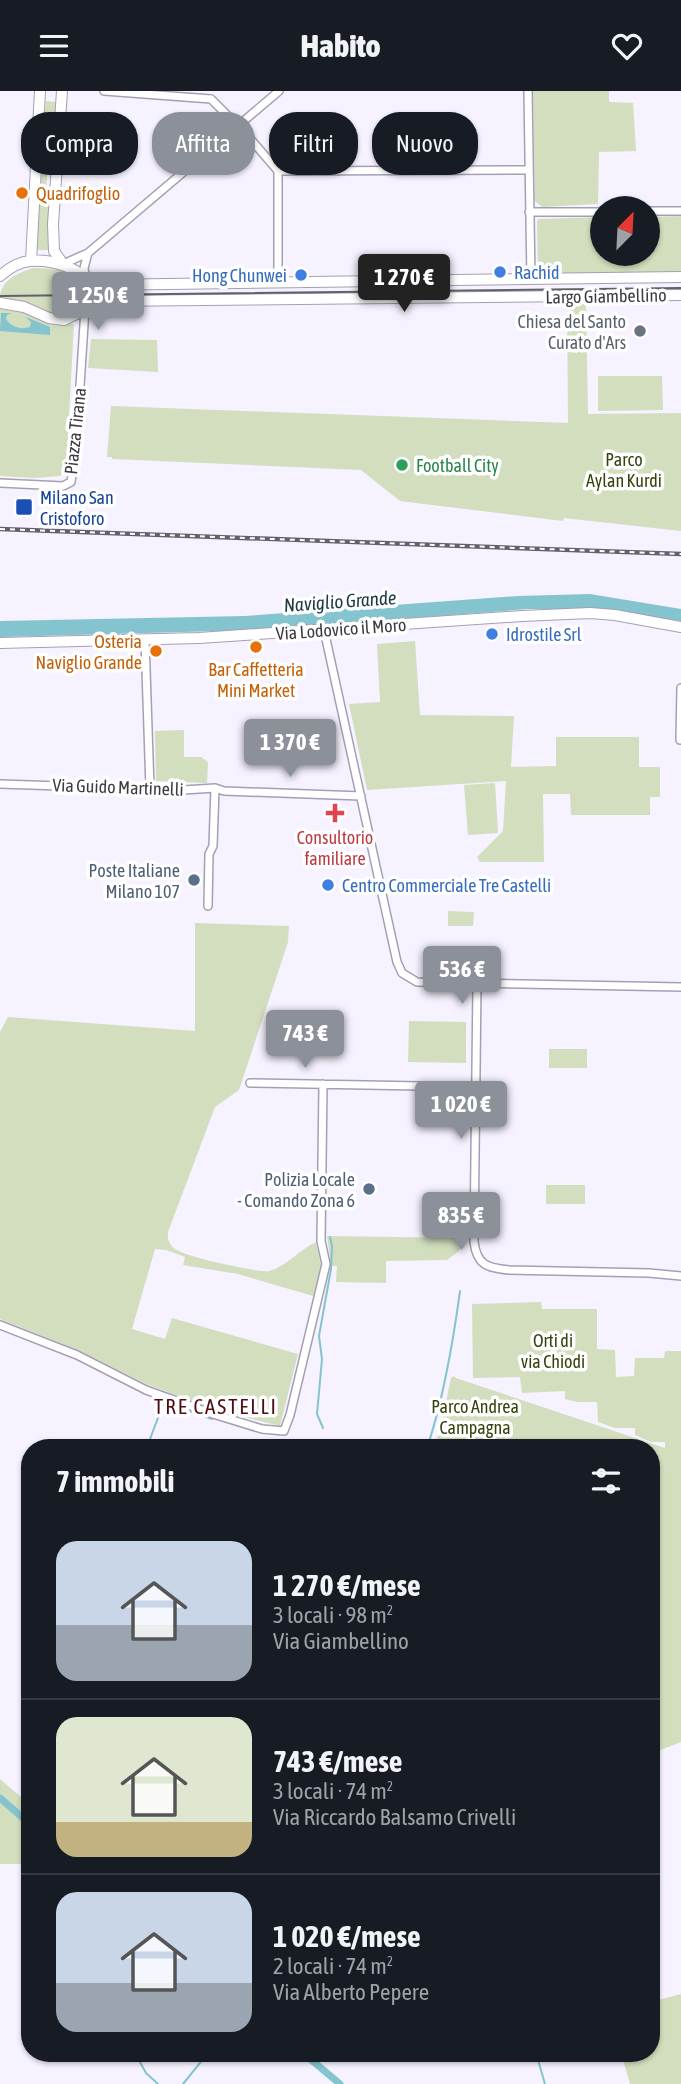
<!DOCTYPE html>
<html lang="it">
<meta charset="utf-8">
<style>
:root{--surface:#171b24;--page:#242831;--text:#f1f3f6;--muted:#9ea1a6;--line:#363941;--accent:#8c9099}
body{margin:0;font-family:"Asap Condensed",sans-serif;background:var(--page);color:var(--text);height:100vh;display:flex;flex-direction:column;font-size:26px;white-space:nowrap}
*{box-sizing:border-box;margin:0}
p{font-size:23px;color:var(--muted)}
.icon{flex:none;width:38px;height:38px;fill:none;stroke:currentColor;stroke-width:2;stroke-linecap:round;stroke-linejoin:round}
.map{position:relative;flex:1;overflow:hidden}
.drawer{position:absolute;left:21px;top:1348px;width:639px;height:623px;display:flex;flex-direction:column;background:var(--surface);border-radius:28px;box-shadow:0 2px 5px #0004}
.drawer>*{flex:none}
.top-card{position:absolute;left:21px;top:21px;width:640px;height:63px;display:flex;gap:14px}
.needle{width:46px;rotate:24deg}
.fabs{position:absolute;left:590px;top:105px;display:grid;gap:14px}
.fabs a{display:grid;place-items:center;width:70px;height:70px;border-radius:50%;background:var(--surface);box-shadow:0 2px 5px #0004;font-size:35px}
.price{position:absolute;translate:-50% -60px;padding:0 16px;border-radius:7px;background:var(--accent);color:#fff;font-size:23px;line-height:46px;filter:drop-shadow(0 2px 4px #0008)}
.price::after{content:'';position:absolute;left:50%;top:42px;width:21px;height:16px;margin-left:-10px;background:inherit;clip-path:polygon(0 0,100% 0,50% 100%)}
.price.selected{background:#222;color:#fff}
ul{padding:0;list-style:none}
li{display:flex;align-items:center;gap:21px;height:175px;padding:0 35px}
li+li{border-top:2px solid var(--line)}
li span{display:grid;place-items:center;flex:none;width:196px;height:140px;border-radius:21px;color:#555}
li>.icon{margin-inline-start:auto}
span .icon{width:84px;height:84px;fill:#fffc;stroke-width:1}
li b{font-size:30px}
h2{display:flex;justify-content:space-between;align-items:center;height:84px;padding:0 35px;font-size:30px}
.chip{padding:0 24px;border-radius:28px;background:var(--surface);box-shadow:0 2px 5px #0004;font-size:24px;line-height:63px}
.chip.selected{background:var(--accent);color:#fff}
header{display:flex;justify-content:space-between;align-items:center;height:91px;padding:0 35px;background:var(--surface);font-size:32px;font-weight:800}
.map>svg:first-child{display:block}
.green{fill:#d3debe}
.water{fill:#84c4cf}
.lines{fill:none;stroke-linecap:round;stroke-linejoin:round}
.stream{stroke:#84c4cf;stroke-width:2}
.canal{stroke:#84c4cf;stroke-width:7}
.street-casing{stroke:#a69fb3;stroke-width:10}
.secondary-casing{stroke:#a69fb3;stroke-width:12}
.street{stroke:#fff;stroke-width:7}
.secondary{stroke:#fff;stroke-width:10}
.tram{stroke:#636069;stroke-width:2}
.rail-casing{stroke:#636069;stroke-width:4.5}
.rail{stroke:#fff;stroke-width:2;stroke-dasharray:5;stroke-linecap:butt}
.food-dot{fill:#e8710a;stroke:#fff;stroke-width:2.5}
.shop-dot{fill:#3f7fe0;stroke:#fff;stroke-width:2.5}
.worship-dot{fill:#6b7280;stroke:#fff;stroke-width:2.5}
.leisure-dot{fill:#2e9e5b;stroke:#fff;stroke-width:2.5}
.transit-dot{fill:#1a4fb4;stroke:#fff;stroke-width:2.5}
.health-dot{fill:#e0444e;stroke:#fff;stroke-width:2.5}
.service-dot{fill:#5c6f8a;stroke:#fff;stroke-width:2.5}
.labels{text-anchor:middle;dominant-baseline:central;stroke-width:7;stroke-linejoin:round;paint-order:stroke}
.food-label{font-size:18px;fill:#c56008;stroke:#fff;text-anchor:start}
.shop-label{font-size:18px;fill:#366cbe;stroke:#fff;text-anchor:start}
.street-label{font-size:18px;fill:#3d3a42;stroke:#fff}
.worship-label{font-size:18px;fill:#5b616d;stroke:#fff;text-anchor:end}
.park-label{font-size:18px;fill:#36430c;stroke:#fff}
.leisure-label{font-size:18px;fill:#27864d;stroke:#fff;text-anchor:start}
.transit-label{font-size:18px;fill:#164399;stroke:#fff;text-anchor:start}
.health-label{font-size:18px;fill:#be3a42;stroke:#fff}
.service-label{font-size:18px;fill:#4e5e75;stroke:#fff;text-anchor:end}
.water-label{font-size:19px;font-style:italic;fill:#1a3a3f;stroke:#fff}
.quarter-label{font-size:21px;letter-spacing:2px;fill:#500a13;stroke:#fff}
</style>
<header><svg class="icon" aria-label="menu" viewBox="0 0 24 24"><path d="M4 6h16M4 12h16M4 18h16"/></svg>Habito<svg class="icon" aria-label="heart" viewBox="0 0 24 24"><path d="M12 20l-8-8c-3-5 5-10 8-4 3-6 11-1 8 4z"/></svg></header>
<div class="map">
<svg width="681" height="1993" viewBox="0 0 681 1993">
<rect width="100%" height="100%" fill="#f6f2ff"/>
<path class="green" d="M 533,0 L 609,0 L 609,11 L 633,12 L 636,60 L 599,61 L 598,113 L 542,116 L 535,110 Z
M 46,10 L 57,11 L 55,54 L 49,61 L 46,100 L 52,103 L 48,159 L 36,159 Z
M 681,125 L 681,183 L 544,185 L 538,183 L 537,129 L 539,128 L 602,126 L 602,163 L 648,163 L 648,126 Z
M 33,177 C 43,177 63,178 71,183 C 88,193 86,223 64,225 C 52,226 44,218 33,215 C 22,211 11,210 0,208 C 0,190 17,182 33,177 Z
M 567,213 L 586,213 L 588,323 L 681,322 L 681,440 L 564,427 L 563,430 L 400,410 L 361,379 L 112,368 L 112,366 L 107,366 L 111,315 L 568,332 Z
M 0,218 L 25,222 L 50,233 L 74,233 L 66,379 L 60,385 L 35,387 L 0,385 Z
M 91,248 L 157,249 L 158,281 L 88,277 Z
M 598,285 L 662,285 L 663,319 L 598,320 Z
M 415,550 L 420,624 L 514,625 L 511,676 L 556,675 L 556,646 L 639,646 L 639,676 L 660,676 L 660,706 L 650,706 L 650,724 L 571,724 L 570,703 L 543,703 L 544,771 L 480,771 L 477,766 L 503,740 L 506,690 L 367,699 L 349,613 L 380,611 L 377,553 Z
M 184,639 L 184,666 L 201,666 L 208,671 L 207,692 L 156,690 L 155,640 Z
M 495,692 L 498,742 L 468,744 L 464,694 Z
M 448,820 L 474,821 L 473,835 L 448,835 Z
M 195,832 L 289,835 L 288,851 L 239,999 L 215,1016 L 168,1141 C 167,1149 170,1155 177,1159 C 187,1166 259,1182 269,1180 C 287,1175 299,1159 316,1151 L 321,1175 L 313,1205 L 238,1183 L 183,1174 L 185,1166 L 166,1159 L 155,1158 L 132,1238 L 165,1248 L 172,1227 L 298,1263 L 280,1335 L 219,1320 L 146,1293 L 78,1259 L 0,1228 L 0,941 L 8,926 L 195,940 Z
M 409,930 L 466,931 L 466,972 L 408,971 Z
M 549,958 L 587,958 L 587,977 L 549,977 Z
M 546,1094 L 585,1094 L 585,1113 L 546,1113 Z
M 327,1145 L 463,1147 L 460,1159 L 447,1169 L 386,1170 L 386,1192 L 336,1191 L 337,1175 L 331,1175 Z
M 541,1211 L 542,1218 L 597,1218 L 597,1258 L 615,1259 L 616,1286 L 634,1285 L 635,1267 L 664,1267 L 665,1260 L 681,1260 L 681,1651 L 651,1663 L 651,1356 L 431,1356 L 439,1344 L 451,1287 L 454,1285 L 456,1287 L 665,1357 L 665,1351 L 651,1351 L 635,1344 L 635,1337 L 615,1337 L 598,1331 L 597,1311 L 577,1311 L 565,1308 L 565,1300 L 522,1302 L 520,1286 L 473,1287 L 472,1213 Z
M 0,1688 L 30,1714 L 30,1773 L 0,1773 Z
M 681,1903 L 681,1993 L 630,1993 L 621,1962 L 651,1962 L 651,1911 Z"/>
<path class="water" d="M 1,222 L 11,222 L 7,224 L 6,228 C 11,236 21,239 30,236 L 31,231 L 26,226 L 50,236 L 50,244 L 0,240 Z
M 590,503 L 681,518 L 681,530 L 597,518 L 528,518 L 257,539 L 0,546 L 0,530 L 245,525 L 518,505 Z"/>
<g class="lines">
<path class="stream" d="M 330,1146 L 332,1155
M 323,1337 L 317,1323 L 322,1268 L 319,1245 L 331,1178 L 332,1156
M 147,1356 L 164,1311 L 212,1328
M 425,1356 L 428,1354 C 444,1305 453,1252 460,1200
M 135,1962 L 146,1982 L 158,1993
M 536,1962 L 545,1993
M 183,1993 L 208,1962"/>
<path class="canal" d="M 0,1707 L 30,1733
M 303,1962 L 340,1993"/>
<defs>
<path id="street" d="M 104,0 L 211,8
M 528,0 L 531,189
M 211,8 L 247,44 L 278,80 L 278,192
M 278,80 L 528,79
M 648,120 L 681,120
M 529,121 L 602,121
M 63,173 L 88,162 L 279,0
M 86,189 L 84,177 L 88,162
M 0,392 L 63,395 L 71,391 L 76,356 L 85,218
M 324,539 L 397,871 L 402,882 L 417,891 L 681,896
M 145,549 L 150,697
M 680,649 L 681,597
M 0,693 L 183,699 L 215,697 L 224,700 L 361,705
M 208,815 L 209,763 L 213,755 L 215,697
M 477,892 L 474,1151 C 477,1174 487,1177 509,1179 L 649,1182 L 681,1185
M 250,992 L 476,996
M 0,1234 L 77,1264 L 146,1299 L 213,1323 L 262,1338 L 284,1340 L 290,1324 L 326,1173 L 321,1150 L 323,993"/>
<path id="secondary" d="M 62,0 L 53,133 L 54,160 L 63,173
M 31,170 L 40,0
M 0,185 C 9,177 18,171 30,170 C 49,168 83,176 90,196 C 92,203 88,211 85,218
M 86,191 L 97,194 L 681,186
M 0,212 L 24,216 L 49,227 L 64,229 L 103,210 L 681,204
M 0,552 L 199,547 L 522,525 L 590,522 L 615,524 L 681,536"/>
</defs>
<use href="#street" class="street-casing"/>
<use href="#secondary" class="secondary-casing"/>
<use href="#street" class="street"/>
<use href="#secondary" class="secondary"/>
<path class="tram" d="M 0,205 L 681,197"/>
<defs>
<path id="rail" d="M 0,438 L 681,463"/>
</defs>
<use href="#rail" class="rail-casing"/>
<use href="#rail" class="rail"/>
</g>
<g class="food-dot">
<circle cx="22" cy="102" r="7"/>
<circle cx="256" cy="556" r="7"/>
<circle cx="156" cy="560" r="7"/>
</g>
<g class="shop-dot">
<circle cx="500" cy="181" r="7"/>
<circle cx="301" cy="184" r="7"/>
<circle cx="492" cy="543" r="7"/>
<circle cx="328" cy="794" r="7"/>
</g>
<circle class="worship-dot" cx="640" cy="240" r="7"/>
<circle class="leisure-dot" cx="402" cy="374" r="7"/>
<rect class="transit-dot" x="15" y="407" width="18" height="18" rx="3.5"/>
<path class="health-dot" d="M331.5 711.5h7v7h7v7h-7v7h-7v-7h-7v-7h7z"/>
<g class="service-dot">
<circle cx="194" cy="789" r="7"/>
<circle cx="369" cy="1098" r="7"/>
</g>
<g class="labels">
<g class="food-label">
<text x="36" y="102">Quadrifoglio</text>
<text x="142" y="550" text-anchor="end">Osteria<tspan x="142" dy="21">Naviglio Grande</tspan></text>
<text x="256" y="578" text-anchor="middle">Bar Caffetteria<tspan x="256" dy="21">Mini Market</tspan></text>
</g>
<g class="shop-label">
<text x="514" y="181">Rachid</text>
<text x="287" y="184" text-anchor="end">Hong Chunwei</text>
<text x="506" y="543">Idrostile Srl</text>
<text x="342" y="794">Centro Commerciale Tre Castelli</text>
</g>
<g class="street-label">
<text transform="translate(606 205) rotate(-1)">Largo Giambellino</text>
<text transform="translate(75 340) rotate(-84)">Piazza Tirana</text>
<text transform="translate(341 538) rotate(-4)">Via Lodovico il Moro</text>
<text transform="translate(118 696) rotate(2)">Via Guido Martinelli</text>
</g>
<g class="worship-label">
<text x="626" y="230">Chiesa del Santo<tspan x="626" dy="21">Curato d'Ars</tspan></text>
</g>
<g class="park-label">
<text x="624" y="368">Parco<tspan x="624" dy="21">Aylan Kurdi</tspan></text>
<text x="553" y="1249">Orti di<tspan x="553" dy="21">via Chiodi</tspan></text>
<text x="475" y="1315">Parco Andrea<tspan x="475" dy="21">Campagna</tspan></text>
</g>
<g class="leisure-label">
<text x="416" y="374">Football City</text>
</g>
<g class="transit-label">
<text x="40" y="406">Milano San<tspan x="40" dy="21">Cristoforo</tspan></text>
</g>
<g class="health-label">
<text x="335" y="746">Consultorio<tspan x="335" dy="21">familiare</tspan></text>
</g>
<g class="service-label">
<text x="180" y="779">Poste Italiane<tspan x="180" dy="21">Milano 107</tspan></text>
<text x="355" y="1088">Polizia Locale<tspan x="355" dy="21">- Comando Zona 6</tspan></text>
</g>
<g class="water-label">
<text transform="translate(340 510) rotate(-4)">Naviglio Grande</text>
</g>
<g class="quarter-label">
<text x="216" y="1315">TRE CASTELLI</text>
</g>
</g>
</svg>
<div class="fabs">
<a><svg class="needle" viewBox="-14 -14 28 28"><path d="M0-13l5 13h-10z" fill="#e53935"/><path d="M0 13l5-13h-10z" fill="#9ea1a6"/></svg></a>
</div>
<b class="price selected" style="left:404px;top:223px">1 270 €</b>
<b class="price" style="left:98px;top:241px">1 250 €</b>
<b class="price" style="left:290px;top:688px">1 370 €</b>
<b class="price" style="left:462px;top:915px">536 €</b>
<b class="price" style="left:305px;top:979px">743 €</b>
<b class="price" style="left:461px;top:1050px">1 020 €</b>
<b class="price" style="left:461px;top:1161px">835 €</b>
<div class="top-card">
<a class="chip">Compra</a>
<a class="chip selected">Affitta</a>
<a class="chip">Filtri</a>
<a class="chip">Nuovo</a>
</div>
<section class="drawer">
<h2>7 immobili<svg class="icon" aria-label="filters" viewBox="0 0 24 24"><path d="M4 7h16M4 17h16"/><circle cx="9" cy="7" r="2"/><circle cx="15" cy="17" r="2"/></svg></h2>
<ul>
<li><span style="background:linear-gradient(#c9d6e8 60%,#9aa5b1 0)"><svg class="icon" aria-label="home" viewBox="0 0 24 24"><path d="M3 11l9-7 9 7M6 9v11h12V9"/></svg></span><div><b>1 270 €/mese</b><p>3 locali · 98 m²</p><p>Via Giambellino</p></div></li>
<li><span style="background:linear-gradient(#dfe7d0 75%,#c2b280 0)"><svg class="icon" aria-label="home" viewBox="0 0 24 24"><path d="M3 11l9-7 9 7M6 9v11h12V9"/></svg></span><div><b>743 €/mese</b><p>3 locali · 74 m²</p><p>Via Riccardo Balsamo Crivelli</p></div></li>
<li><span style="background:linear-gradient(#c9d6e8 65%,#9aa5b1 0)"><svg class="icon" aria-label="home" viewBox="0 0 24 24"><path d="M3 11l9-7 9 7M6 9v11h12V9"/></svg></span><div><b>1 020 €/mese</b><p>2 locali · 74 m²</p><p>Via Alberto Pepere</p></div></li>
</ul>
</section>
</div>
